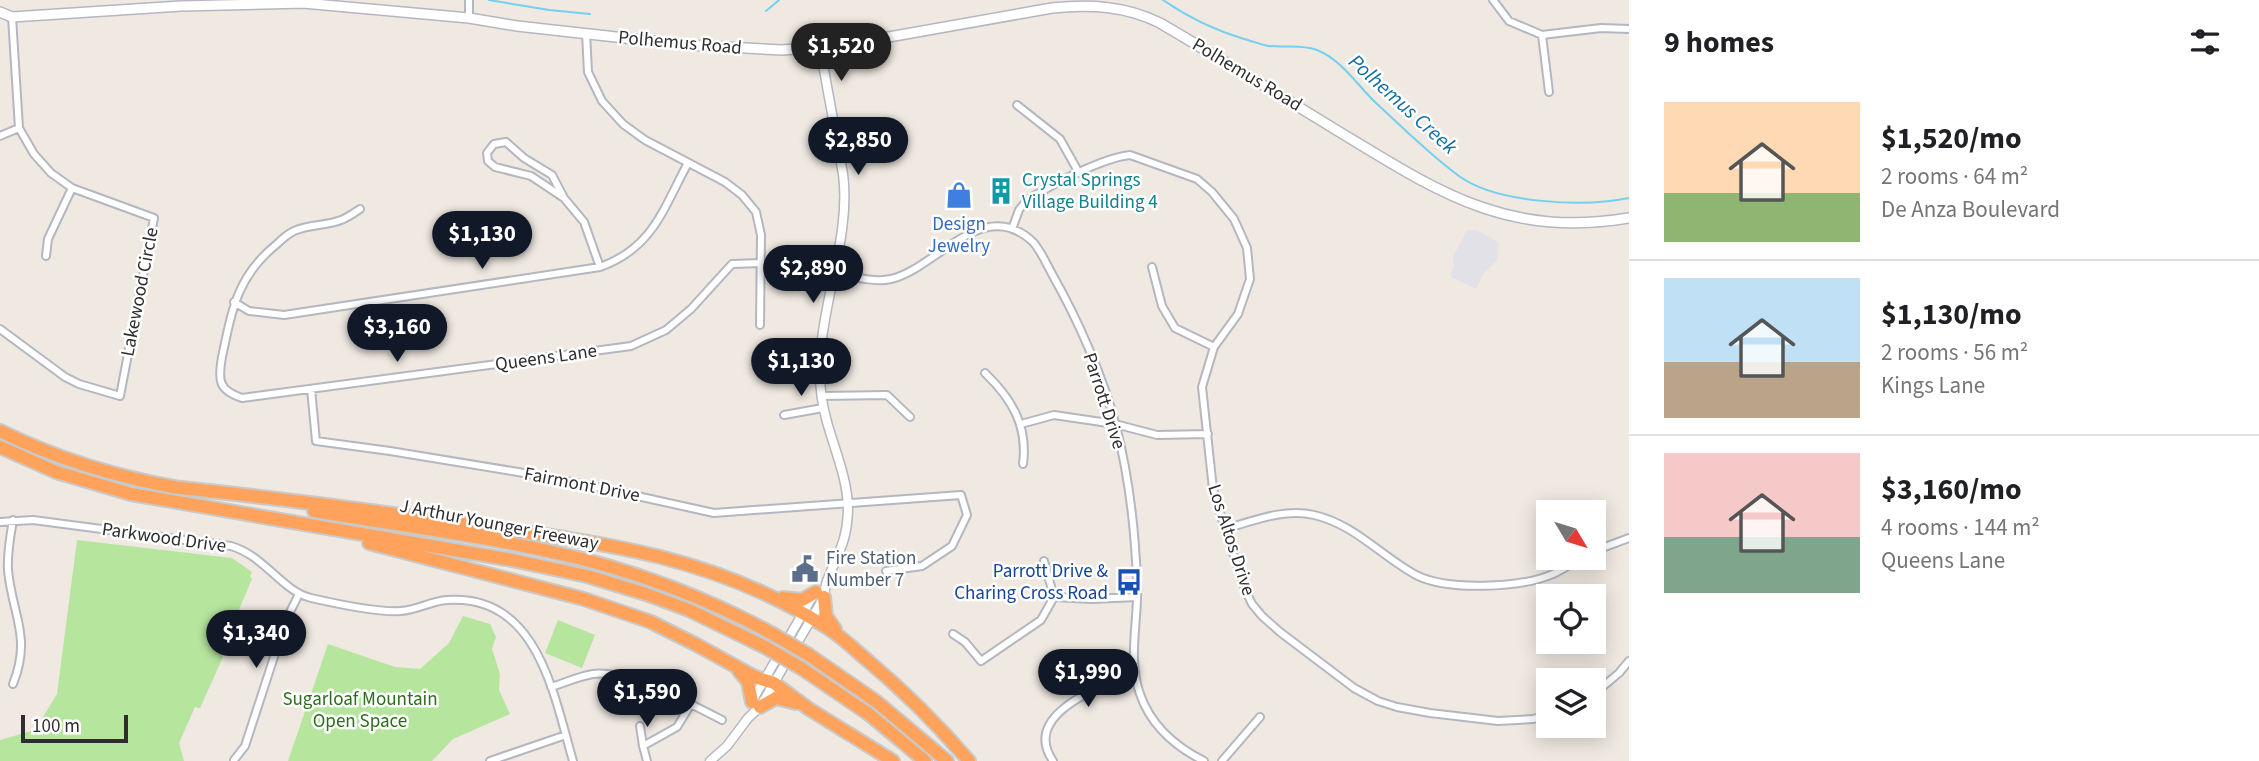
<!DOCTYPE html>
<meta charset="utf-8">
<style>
:root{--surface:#fff;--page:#f6f6f6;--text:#202124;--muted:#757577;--line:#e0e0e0;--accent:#111827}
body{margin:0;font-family:"Source Sans 3",sans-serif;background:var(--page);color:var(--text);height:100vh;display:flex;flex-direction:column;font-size:26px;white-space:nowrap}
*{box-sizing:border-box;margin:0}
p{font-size:23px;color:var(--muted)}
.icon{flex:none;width:38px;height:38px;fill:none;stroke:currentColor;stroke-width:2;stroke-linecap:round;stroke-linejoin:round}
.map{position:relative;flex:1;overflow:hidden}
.sheet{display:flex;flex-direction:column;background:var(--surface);width:630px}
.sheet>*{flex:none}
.needle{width:46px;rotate:128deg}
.fabs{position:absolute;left:1536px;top:500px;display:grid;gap:14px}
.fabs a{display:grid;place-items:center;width:70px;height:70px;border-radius:0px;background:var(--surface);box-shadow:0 4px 18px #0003;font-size:35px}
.scale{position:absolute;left:21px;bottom:18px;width:107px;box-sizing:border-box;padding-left:7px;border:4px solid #2e2e2e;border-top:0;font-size:19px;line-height:24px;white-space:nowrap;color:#2e2e2e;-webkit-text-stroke:5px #fff;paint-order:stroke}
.price{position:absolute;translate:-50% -60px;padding:0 16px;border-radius:24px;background:var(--accent);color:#fff;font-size:23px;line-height:46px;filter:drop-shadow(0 2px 4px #0008)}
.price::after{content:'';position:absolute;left:50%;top:42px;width:21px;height:16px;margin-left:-10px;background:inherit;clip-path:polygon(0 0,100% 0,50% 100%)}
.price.on{background:#222;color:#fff}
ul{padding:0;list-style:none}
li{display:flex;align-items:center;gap:21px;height:175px;padding:0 35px}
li+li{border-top:2px solid var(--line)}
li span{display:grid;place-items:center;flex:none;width:196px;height:140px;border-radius:0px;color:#555}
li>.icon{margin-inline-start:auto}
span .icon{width:84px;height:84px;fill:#fffc;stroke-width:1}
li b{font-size:30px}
h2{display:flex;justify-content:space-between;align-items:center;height:84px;padding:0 35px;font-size:30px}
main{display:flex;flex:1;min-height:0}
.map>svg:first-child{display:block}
.industrial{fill:#e3e1e8}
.green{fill:#b6e59e}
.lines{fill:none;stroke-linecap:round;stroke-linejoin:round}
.stream{stroke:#75cff0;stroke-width:2}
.minor-casing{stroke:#b4b7c1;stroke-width:10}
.tertiary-casing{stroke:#b4b7c1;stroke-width:11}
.secondary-casing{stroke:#b4b7c1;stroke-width:12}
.motorway-casing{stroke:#c9c9c9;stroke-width:16}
.minor{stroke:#fff;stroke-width:6}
.tertiary{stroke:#fff;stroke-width:8}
.secondary{stroke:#fff;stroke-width:9}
.motorway{stroke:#ffa35c;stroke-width:12}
.motorway-bridge-casing{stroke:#c9c9c9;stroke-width:16;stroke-linecap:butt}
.motorway-bridge{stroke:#ffa35c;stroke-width:12}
.labels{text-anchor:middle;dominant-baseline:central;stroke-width:5;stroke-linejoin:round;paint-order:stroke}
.street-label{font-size:19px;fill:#2e2e2e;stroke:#fff}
.culture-label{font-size:19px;fill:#0d838f;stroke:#fff;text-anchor:start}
.shop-label{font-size:19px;fill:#366cbe;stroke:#fff}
.service-label{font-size:19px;fill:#4e5e75;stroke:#fff;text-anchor:start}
.transit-label{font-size:19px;fill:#164399;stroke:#fff;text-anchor:end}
.park-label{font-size:19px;fill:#2c6e1b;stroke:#fff}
.water-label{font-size:21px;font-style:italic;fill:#0d6fa3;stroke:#fff}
</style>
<main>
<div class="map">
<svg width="1629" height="761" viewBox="0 0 1629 761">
<rect width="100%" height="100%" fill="#efe9e1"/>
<path class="industrial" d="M 1467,230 L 1476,230 L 1499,242 L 1497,260 L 1483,274 L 1476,289 L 1451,277 L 1451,273 L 1454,267 L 1453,257 Z"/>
<path class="green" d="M 77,540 L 232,558 L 252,572 L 250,576 L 252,579 L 238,612 L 240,619 L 200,708 L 195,707 L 179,743 L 184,761 L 0,761 L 0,740 L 35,730 L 57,694 Z
M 463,616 L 490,624 L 496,637 L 492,649 L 500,674 L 499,690 L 510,714 L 453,739 L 432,761 L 288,761 L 328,644 L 395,667 L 420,669 L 449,643 Z
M 558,620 L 595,635 L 582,668 L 545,653 Z"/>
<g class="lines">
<path class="stream" d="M 489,0 L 549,10 L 590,14
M 1163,0 C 1189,18 1214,30 1244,39 C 1252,41 1261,45 1269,46 C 1285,48 1301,44 1317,50 C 1342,60 1357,85 1376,103 C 1401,126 1431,156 1459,176 C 1497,204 1585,207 1629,198
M 766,11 L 779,0"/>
<defs>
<path id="minor" d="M 469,0 L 469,18
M 1493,0 L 1509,21 L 1542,35 L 1601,28 L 1629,29
M 586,33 L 588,72 L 602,101 L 623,124 L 645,140 L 725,182 L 742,195 L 756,212 L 761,235 L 760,325
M 1542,35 L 1549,92
M 1017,105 L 1060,139 L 1079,173
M 0,136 L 19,128
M 564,198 L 531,176 L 495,167 L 488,161 L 487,153 L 494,144 L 506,142 L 524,158 L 552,175 L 564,198 L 584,222 L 600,267
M 360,209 C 354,213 347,218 341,220 C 326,226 309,224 294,231 C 288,234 282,239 277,244 C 237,276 232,310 222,357 C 218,380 218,390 242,398 L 631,346 L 666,330 L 691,309 L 732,264 L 761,263
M 1012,229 L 1019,210 L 1027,200 C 1051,185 1102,158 1130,155 L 1197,179 L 1212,192 L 1234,219 L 1247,248 L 1250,279 L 1238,314 L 1214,347 L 1202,387 L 1213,489 L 1225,529 L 1245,589 L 1252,604 L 1262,616 L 1280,632 L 1354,688 L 1378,701 L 1397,707 L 1430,713 L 1498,721 L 1533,719 L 1549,715
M 46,256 L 48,239 L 72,188
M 1152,267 L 1162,306 L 1175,328 L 1214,347
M 833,272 C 852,276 873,283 891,279 C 930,270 968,216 1010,228 C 1019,231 1027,236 1033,242 C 1041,251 1046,263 1052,274 C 1077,318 1103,376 1116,426 C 1126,465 1132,506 1135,546 C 1136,564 1138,582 1137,599 C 1136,631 1129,663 1140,694 C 1151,726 1176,747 1204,761
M 234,302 L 249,311 L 284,315 L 600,267 C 653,248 663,209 688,163
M 0,329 L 65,377 L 79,384 L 120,396 L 154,218 L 72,188 L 51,173 L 34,154 L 19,128 L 12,17
M 985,373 C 1012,399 1028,426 1023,464
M 311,389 L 316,441 L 390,451 L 518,472 L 587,485 L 714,513 L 961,495 L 967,515 L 952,546 L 922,566 L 886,571
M 821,396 L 887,395 L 910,417
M 784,415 L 823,408
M 1021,424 L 1054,415 L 1115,424 L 1157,435 L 1208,434
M 0,522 L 33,520 L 231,546 C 265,556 282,591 311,598 C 333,603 379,613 401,611 C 417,610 431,601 447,600 C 538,593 554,696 573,761
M 1225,529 C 1253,521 1284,508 1314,515 C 1354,524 1381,556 1416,575 C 1447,591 1521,588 1553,574 C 1562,570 1572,563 1581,558
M 1594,551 L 1629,538
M 1054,597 L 1092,599 L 1137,597
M 953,634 L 965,642 L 981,661 L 1041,620 L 1054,597 L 1044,561
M 13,684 C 32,636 12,615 8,570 C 7,553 10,537 13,520
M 551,687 C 565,683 579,676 593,674 C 625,669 693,705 722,720
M 1594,694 L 1619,673 L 1629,661
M 640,726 L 643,746
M 234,760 L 245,746 L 286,620 L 299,594
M 490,761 L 566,735
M 647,761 L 643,746 L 677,727 L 691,704
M 1053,761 C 1020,713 1104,686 1134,672
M 1222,761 L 1260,717"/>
<path id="tertiary" d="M 752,701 L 814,594
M 710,761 L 727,746 L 748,718 L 760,707 L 824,597 C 825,591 825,586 827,581 C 838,553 847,542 848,510 C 848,480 835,451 827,422 C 821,401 819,380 820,359 C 823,298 851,234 843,174 L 820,48"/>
<path id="secondary" d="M 0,12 L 12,17 L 181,6 L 303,3 L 469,18 L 517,26 L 688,45 L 782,50 L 838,46 L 1052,8 C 1090,4 1126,6 1160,23 C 1218,57 1276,93 1333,128 C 1434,189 1504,239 1629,218"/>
<path id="motorway" d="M 0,431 C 57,459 116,477 179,488
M 0,447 L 56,472 L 131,494 L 512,560 L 587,576 L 646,594 L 689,610 L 765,647
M 172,487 C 267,497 362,509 457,523 C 590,541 710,553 826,627 C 841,636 854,649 867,660 C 904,691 938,725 969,761
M 314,511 C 403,526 495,537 582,559 C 648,576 712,601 771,633
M 369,543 L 584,599 L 651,622 L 695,644 L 755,677 L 774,683 L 809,709 L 893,761
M 824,597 L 826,616 L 835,629
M 783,598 L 802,600 L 816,592
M 809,655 L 877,702 L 947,761
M 801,668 L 870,715 L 925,761
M 739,671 L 748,682 L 752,702
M 760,707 L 776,698 L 796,703"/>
</defs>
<use href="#minor" class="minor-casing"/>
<use href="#tertiary" class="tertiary-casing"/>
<use href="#secondary" class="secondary-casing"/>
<use href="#motorway" class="motorway-casing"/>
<use href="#minor" class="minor"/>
<use href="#tertiary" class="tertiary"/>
<use href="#secondary" class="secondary"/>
<use href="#motorway" class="motorway"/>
<defs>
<path id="motorway-bridge" d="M 771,633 L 809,655
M 765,647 L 801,668"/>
</defs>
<use href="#motorway-bridge" class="motorway-bridge-casing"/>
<use href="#motorway-bridge" class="motorway-bridge"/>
</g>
<defs>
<symbol id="building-bare" viewBox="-9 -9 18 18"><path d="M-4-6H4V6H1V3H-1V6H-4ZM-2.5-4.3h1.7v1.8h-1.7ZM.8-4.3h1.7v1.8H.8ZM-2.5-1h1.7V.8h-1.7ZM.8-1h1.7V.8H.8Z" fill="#0f9aa8" stroke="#fff" stroke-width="2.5" paint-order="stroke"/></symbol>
<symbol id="shop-bare" viewBox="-9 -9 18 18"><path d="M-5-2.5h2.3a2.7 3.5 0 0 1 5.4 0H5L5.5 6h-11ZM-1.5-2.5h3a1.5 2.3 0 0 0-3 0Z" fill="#3f7fe0" stroke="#fff" stroke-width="2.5" paint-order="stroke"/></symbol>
<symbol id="civic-bare" viewBox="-9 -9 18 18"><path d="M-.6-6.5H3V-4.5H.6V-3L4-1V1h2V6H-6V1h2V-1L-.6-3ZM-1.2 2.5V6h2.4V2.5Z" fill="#5c6f8a" stroke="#fff" stroke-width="2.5" paint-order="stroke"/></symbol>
<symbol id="bus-bare" viewBox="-9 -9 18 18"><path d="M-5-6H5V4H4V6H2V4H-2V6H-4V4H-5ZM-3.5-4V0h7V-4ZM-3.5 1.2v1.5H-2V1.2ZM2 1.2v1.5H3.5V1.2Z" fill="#1a4fb4" stroke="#fff" stroke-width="2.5" paint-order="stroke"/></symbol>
</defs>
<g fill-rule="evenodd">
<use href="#building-bare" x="982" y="172" width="38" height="38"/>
<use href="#shop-bare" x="940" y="176" width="38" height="38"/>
<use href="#civic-bare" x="786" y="550" width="38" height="38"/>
<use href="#bus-bare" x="1110" y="563" width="38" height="38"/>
</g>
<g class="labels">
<g class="street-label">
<text transform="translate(680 43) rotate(5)">Polhemus Road</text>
<text transform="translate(1247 75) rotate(31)">Polhemus Road</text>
<text transform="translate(140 292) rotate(-79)">Lakewood Circle</text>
<text transform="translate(546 358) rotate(-8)">Queens Lane</text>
<text transform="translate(1104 401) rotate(72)">Parrott Drive</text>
<text transform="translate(582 485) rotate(11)">Fairmont Drive</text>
<text transform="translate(499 525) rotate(11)">J Arthur Younger Freeway</text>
<text transform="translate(164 538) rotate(8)">Parkwood Drive</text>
<text transform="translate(1231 540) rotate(72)">Los Altos Drive</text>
</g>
<g class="culture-label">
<text x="1022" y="180">Crystal Springs<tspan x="1022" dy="22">Village Building 4</tspan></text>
</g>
<g class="shop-label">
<text x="959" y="224">Design<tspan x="959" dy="22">Jewelry</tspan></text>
</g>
<g class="service-label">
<text x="826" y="558">Fire Station<tspan x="826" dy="22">Number 7</tspan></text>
</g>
<g class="transit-label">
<text x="1108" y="571">Parrott Drive &amp;<tspan x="1108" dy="22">Charing Cross Road</tspan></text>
</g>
<g class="park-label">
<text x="360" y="699">Sugarloaf Mountain<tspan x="360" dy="22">Open Space</tspan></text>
</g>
<g class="water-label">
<text transform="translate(1403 104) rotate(42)">Polhemus Creek</text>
</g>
</g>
</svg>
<div class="fabs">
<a><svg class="needle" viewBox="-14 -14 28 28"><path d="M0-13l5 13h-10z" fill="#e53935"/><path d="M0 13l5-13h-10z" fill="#757577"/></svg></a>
<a><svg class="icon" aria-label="locate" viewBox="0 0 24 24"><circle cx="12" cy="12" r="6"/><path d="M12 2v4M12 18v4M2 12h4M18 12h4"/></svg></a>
<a><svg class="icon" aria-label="layers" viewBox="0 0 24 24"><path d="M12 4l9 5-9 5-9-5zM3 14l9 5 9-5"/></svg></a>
</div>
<div class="scale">100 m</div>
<b class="price on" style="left:841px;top:83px">$1,520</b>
<b class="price" style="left:858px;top:177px">$2,850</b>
<b class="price" style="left:482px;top:271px">$1,130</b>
<b class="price" style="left:813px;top:305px">$2,890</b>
<b class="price" style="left:397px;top:364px">$3,160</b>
<b class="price" style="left:801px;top:398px">$1,130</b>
<b class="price" style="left:256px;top:670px">$1,340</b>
<b class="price" style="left:1088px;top:709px">$1,990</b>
<b class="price" style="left:647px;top:729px">$1,590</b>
</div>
<section class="sheet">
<h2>9 homes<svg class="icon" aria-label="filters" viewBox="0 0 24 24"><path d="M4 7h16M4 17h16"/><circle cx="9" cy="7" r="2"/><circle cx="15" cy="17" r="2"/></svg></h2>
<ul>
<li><span style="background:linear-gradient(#ffd9b3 65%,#8fb573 0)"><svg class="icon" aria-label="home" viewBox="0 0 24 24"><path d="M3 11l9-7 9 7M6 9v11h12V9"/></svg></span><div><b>$1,520/mo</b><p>2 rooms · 64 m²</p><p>De Anza Boulevard</p></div></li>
<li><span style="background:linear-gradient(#bfe0f5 60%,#b9a48a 0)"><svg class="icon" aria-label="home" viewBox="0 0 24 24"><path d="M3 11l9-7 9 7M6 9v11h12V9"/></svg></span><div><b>$1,130/mo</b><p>2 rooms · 56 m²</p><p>Kings Lane</p></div></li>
<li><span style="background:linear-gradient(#f6c9c9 60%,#7fa58c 0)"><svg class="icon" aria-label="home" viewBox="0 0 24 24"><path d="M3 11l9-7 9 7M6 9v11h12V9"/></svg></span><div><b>$3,160/mo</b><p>4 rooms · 144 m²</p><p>Queens Lane</p></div></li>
</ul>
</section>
</main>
